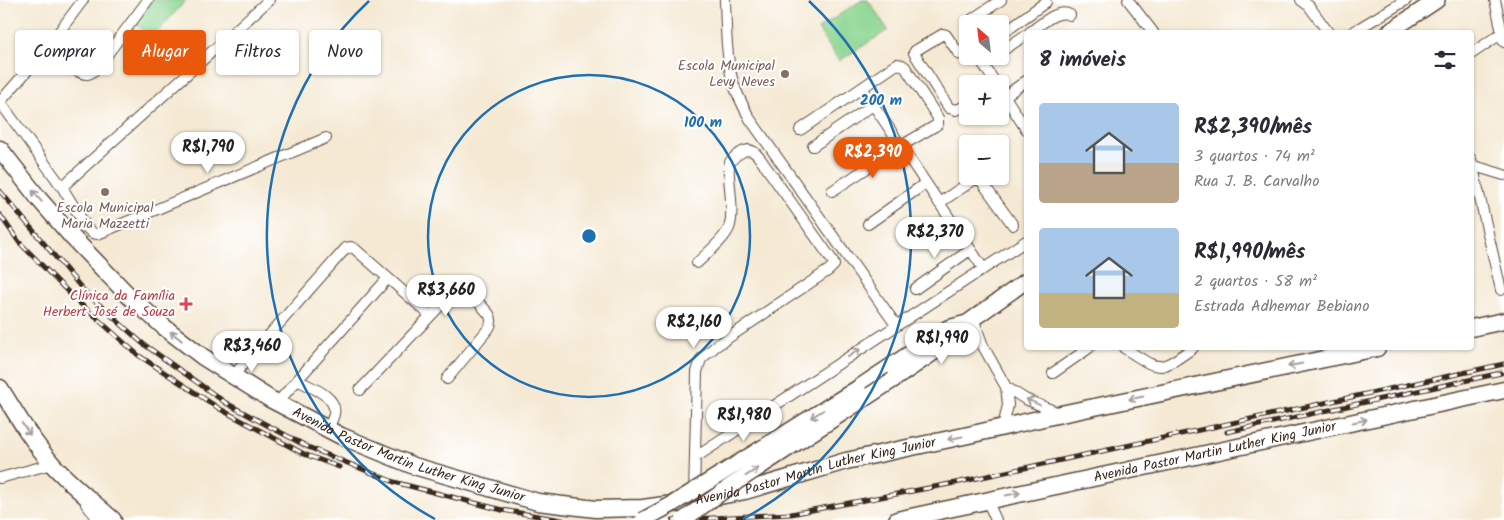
<!DOCTYPE html>
<html lang="pt">
<meta charset="utf-8">
<style>
:root{--surface:#fff;--page:#f2f2f3;--text:#2b2b33;--muted:#7c7c81;--accent:#ea580c}
body{margin:0;font-family:Kalam,sans-serif;background:var(--page);color:var(--text);height:100vh;display:flex;flex-direction:column;font-size:19px;white-space:nowrap}
*{box-sizing:border-box;margin:0}
p{font-size:16px;color:var(--muted)}
.icon{flex:none;width:28px;height:28px;fill:none;stroke:currentColor;stroke-width:2;stroke-linecap:round;stroke-linejoin:round}
.map{position:relative;flex:1;overflow:hidden}
.drawer{position:absolute;left:1024px;top:30px;width:450px;height:320px;display:flex;flex-direction:column;background:var(--surface);border-radius:5px;box-shadow:0 1px 4px #0004}
.drawer>*{flex:none}
.guide{position:absolute;left:15px;top:30px;width:475px;height:45px;display:flex;gap:10px}
.needle{width:32px;rotate:332deg}
.controls{position:absolute;left:959px;top:15px;display:grid;gap:10px}
.controls a{display:grid;place-items:center;width:50px;height:50px;border-radius:5px;background:var(--surface);box-shadow:0 1px 4px #0004;font-size:25px}
.price{position:absolute;translate:-50% -42px;padding:0 11px;border-radius:18px;background:#fff;color:#222;font-size:16px;line-height:32px;filter:drop-shadow(0 1px 2px #0008)}
.price::after{content:'';position:absolute;left:50%;top:30px;width:15px;height:11px;margin-left:-8px;background:inherit;clip-path:polygon(0 0,100% 0,50% 100%)}
.price.selected{background:var(--accent);color:#fff}
ul{padding:0;list-style:none}
li{display:flex;align-items:center;gap:15px;height:125px;padding:0 15px}
li span{display:grid;place-items:center;flex:none;width:140px;height:100px;border-radius:5px;color:#555}
li>.icon{margin-inline-start:auto}
span .icon{width:60px;height:60px;fill:#fffc;stroke-width:1}
li b{font-size:21px}
h2{display:flex;justify-content:space-between;align-items:center;height:60px;padding:0 15px;font-size:21px}
.tag{padding:0 18px;border-radius:5px;background:var(--surface);box-shadow:0 1px 4px #0004;font-size:18px;line-height:45px}
.tag.selected{background:var(--accent);color:#fff}
.map>svg:first-child{display:block}
.green{fill:#8cd692;stroke:#648058}
.lines{fill:none;stroke-linecap:round;stroke-linejoin:round}
.street-casing{stroke:#574739;stroke-width:12}
.secondary-casing{stroke:#574739;stroke-width:18}
.primary-casing{stroke:#574739;stroke-width:19}
.street{stroke:#fff;stroke-width:10}
.secondary{stroke:#fff;stroke-width:15}
.primary{stroke:#fff;stroke-width:16}
.rail-casing{stroke:#3b2a1e;stroke-width:5}
.rail{stroke:#fff;stroke-width:3;stroke-dasharray:9;stroke-linecap:butt}
.secondary-bridge-casing{stroke:#574739;stroke-width:18;stroke-linecap:butt}
.secondary-bridge{stroke:#fff;stroke-width:15}
.oneway{stroke:#a79f9a}
.ring{fill:none;stroke:#1f6fb2;stroke-width:2.5}
.education-dot{fill:#8d6e63;stroke:#fff;stroke-width:2}
.health-dot{fill:#e0444e;stroke:#fff;stroke-width:2}
.labels{text-anchor:middle;dominant-baseline:central;stroke-width:4;stroke-linejoin:round;paint-order:stroke}
.education-label{font-size:14px;fill:#785e54;stroke:#fff;text-anchor:end}
.health-label{font-size:14px;fill:#be3a42;stroke:#fff;text-anchor:end}
.street-label{font-size:14px;fill:#3b2a1e;stroke:#fff}
.centre{fill:#1f6fb2;stroke:#fff;stroke-width:2.5}
.ring-label{font-size:15px;text-anchor:middle;font-weight:bold;fill:#1f6fb2;stroke:#fff;stroke-width:4;stroke-linejoin:round;paint-order:stroke}
</style>
<div class="map">
<svg width="1504" height="520" viewBox="0 0 1504 520">
<rect width="100%" height="100%" fill="#fff"/>
<filter id="ink" filterUnits="userSpaceOnUse"><feTurbulence type="fractalNoise" baseFrequency=".02" numOctaves="2"/><feDisplacementMap in="SourceGraphic" scale="10" xChannelSelector="R" yChannelSelector="G"/><feConvolveMatrix kernelMatrix="1 2 1 2 8 2 1 2 1" color-interpolation-filters="sRGB"/></filter>
<filter id="wash" filterUnits="userSpaceOnUse"><feTurbulence type="fractalNoise" baseFrequency=".0096" numOctaves="4" result="noise"/><feDisplacementMap in="SourceGraphic" scale="20" xChannelSelector="R" yChannelSelector="G"/><feGaussianBlur stdDeviation="1.12" result="paint"/><feColorMatrix in="noise" values="0 0 0 0 0 0 0 0 0 0 0 0 0 0 0 0 0 1.4 0 .05"/><feComposite in="paint" operator="in"/></filter>
<g filter="url(#wash)">
<rect width="100%" height="100%" fill="#f5e9d4"/>
<path class="green" d="M 149,0 L 186,0 L 152,38 L 132,20 Z
M 862,0 L 868,0 L 888,30 L 839,61 L 818,29 Z"/>
</g>
<g filter="url(#ink)">
<g class="lines">
<defs>
<path id="street" d="M 725,0 C 726,26 726,53 732,79 C 736,93 743,106 750,119 L 896,325
M 1128,0 L 1153,32
M 1301,0 L 1309,6 L 1328,32
M 1495,0 L 1504,42
M 968,24 L 971,20 L 1001,0
M 1030,32 C 1041,25 1057,8 1070,15
M 1353,32 L 1406,0
M 1000,35 L 1046,2
M 47,48 C 55,55 77,75 87,74 C 91,74 94,70 97,68 L 148,0
M 1000,52 L 1026,35
M 1471,54 L 1502,33
M 968,55 L 962,55 L 959,54 L 946,35 L 943,34 L 915,51 L 914,53 L 949,108 L 956,110 L 968,105
M 978,56 L 996,84
M 983,64 L 994,56
M 862,88 L 983,268
M 1000,89 L 1026,129
M 1005,96 L 1026,81
M 0,102 L 62,187 L 87,228 L 92,233 L 98,234 L 326,138
M 0,102 L 47,48 L 83,0
M 800,130 L 897,64 L 902,65 L 905,67 L 938,118 L 938,124 L 935,126 L 901,146 L 832,191
M 813,146 L 873,105
M 1471,159 L 1501,290
M 1471,165 L 1504,175
M 62,187 L 269,0
M 939,203 L 975,179 L 979,178 L 1013,225
M 868,224 L 926,183
M 915,289 L 970,250
M 973,318 L 983,346 L 1006,387 L 1008,405 L 1003,427
M 1124,348 C 1160,370 1156,374 1193,348
M 1053,373 L 1089,348
M 233,376 L 346,248 L 351,247 L 355,249 L 430,315
M 297,380 C 310,387 338,396 334,414 C 333,419 330,424 328,429
M 1006,387 L 1025,399 L 1059,413
M 360,390 L 453,292 C 467,285 480,305 489,314 C 492,319 492,323 489,328 L 447,379
M 277,403 L 388,278
M 696,457 L 1026,241
M 0,478 L 52,464
M 694,495 L 697,372 L 701,359 L 716,346 L 829,270 L 834,265 L 832,260 L 761,160 C 756,153 751,147 742,152 C 738,154 733,158 730,162 C 728,167 729,172 729,177 C 730,191 734,215 729,228 C 724,240 706,254 697,263
M 987,500 L 996,520
M 86,504 L 99,520"/>
<path id="secondary" d="M 1389,32 L 1437,0
M 893,380 L 955,338 L 967,323
M 858,388 L 948,328 L 967,323 L 1026,281"/>
<g id="primary">
<path id="s1" d="M 0,149 L 39,199 L 73,238 L 130,297 L 164,327 L 203,357 L 270,399 L 341,436 L 414,466 L 538,502 L 596,509 L 643,508 L 694,501 L 745,491 L 846,461 L 964,436 L 1061,414 L 1377,348"/>
<path d="M 1471,328 L 1504,321"/>
<path d="M 0,388 C 16,414 32,441 53,465 C 71,485 93,502 113,520"/>
<path id="s2" d="M 897,520 L 1504,390"/>
</g>
</defs>
<use href="#street" class="street-casing"/>
<use href="#secondary" class="secondary-casing"/>
<use href="#primary" class="primary-casing"/>
<use href="#street" class="street"/>
<use href="#secondary" class="secondary"/>
<use href="#primary" class="primary"/>
<defs>
<path id="rail" d="M 0,191 L 84,291 L 142,343 L 226,403 L 308,447 L 394,482 L 502,510 L 562,520
M 0,215 L 19,242 L 75,299 L 138,355 L 220,409 L 304,454 L 339,467
M 1227,432 L 1501,373
M 673,520 L 791,514 L 955,483 L 1504,364"/>
</defs>
<use href="#rail" class="rail-casing"/>
<use href="#rail" class="rail"/>
<defs>
<path id="secondary-bridge" d="M 643,520 L 671,505 L 858,388
M 683,520 L 729,487 L 893,380"/>
</defs>
<use href="#secondary-bridge" class="secondary-bridge-casing"/>
<use href="#secondary-bridge" class="secondary-bridge"/>
</g>
<defs><path id="oneway-shaft" d="M-6 0H5M1.5-3L5.5 0L1.5 3" fill="none" stroke-width="1.6" stroke-linecap="round" stroke-linejoin="round" transform="scale(1.25)"/></defs>
<g class="oneway">
<use href="#oneway-shaft" transform="translate(37 196) rotate(-129)"/>
<use href="#oneway-shaft" transform="translate(176 336) rotate(-142)"/>
<use href="#oneway-shaft" transform="translate(854 353) rotate(-33)"/>
<use href="#oneway-shaft" transform="translate(1295 365) rotate(168)"/>
<use href="#oneway-shaft" transform="translate(1136 398) rotate(168)"/>
<use href="#oneway-shaft" transform="translate(1033 402) rotate(-156)"/>
<use href="#oneway-shaft" transform="translate(817 414) rotate(148)"/>
<use href="#oneway-shaft" transform="translate(1360 421) rotate(-12)"/>
<use href="#oneway-shaft" transform="translate(26 429) rotate(55)"/>
<use href="#oneway-shaft" transform="translate(955 438) rotate(168)"/>
<use href="#oneway-shaft" transform="translate(752 472) rotate(-33)"/>
<use href="#oneway-shaft" transform="translate(1013 494) rotate(-12)"/>
</g>
</g>
<g class="ring">
<circle cx="589" cy="236" r="161"/>
<path d="M435 519A322 322 0 0 1 369 1M809 1A322 322 0 0 1 743 519"/>
</g>
<g class="education-dot">
<circle cx="785" cy="74" r="5"/>
<circle cx="105" cy="192" r="5"/>
</g>
<path class="health-dot" d="M183.5 296.5h5v5h5v5h-5v5h-5v-5h-5v-5h5z"/>
<g class="labels">
<g class="education-label">
<text x="775" y="66">Escola Municipal<tspan x="775" dy="16">Levy Neves</tspan></text>
<text x="105" y="208" text-anchor="middle">Escola Municipal<tspan x="105" dy="16">Maria Mazzetti</tspan></text>
</g>
<g class="health-label">
<text x="175" y="296">Clínica da Família<tspan x="175" dy="16">Herbert José de Souza</tspan></text>
</g>
<g class="street-label">
<text stroke="none"><textPath href="#s2" startOffset="325">Avenida Pastor Martin Luther King Junior</textPath></text>
<text stroke="none"><textPath href="#s1" startOffset="521">Avenida Pastor Martin Luther King Junior</textPath></text>
<text stroke="none"><textPath href="#s1" startOffset="941">Avenida Pastor Martin Luther King Junior</textPath></text>
</g>
</g>
<circle cx="589" cy="236" r="8" class="centre"/>
<g class="ring-label">
<text x="881" y="105">200 m</text>
<text x="703" y="127">100 m</text>
</g>
</svg>
<div class="controls">
<a><svg class="needle" viewBox="-14 -14 28 28"><path d="M0-13l5 13h-10z" fill="#e53935"/><path d="M0 13l5-13h-10z" fill="#7c7c81"/></svg></a>
<a>+</a>
<a>−</a>
</div>
<b class="price" style="left:208px;top:174px">R$1,790</b>
<b class="price selected" style="left:873px;top:179px">R$2,390</b>
<b class="price" style="left:935px;top:259px">R$2,370</b>
<b class="price" style="left:446px;top:317px">R$3,660</b>
<b class="price" style="left:694px;top:349px">R$2,160</b>
<b class="price" style="left:942px;top:365px">R$1,990</b>
<b class="price" style="left:252px;top:373px">R$3,460</b>
<b class="price" style="left:744px;top:442px">R$1,980</b>
<div class="guide">
<a class="tag">Comprar</a>
<a class="tag selected">Alugar</a>
<a class="tag">Filtros</a>
<a class="tag">Novo</a>
</div>
<section class="drawer">
<h2>8 imóveis<svg class="icon" aria-label="filters" viewBox="0 0 24 24"><path d="M4 7h16M4 17h16"/><circle cx="9" cy="7" r="2"/><circle cx="15" cy="17" r="2"/></svg></h2>
<ul>
<li><span style="background:linear-gradient(#a9c7e8 60%,#b9a48a 0)"><svg class="icon" aria-label="home" viewBox="0 0 24 24"><path d="M3 11l9-7 9 7M6 9v11h12V9"/></svg></span><div><b>R$2,390/mês</b><p>3 quartos · 74 m²</p><p>Rua J. B. Carvalho</p></div></li>
<li><span style="background:linear-gradient(#a9c7e8 65%,#c2b280 0)"><svg class="icon" aria-label="home" viewBox="0 0 24 24"><path d="M3 11l9-7 9 7M6 9v11h12V9"/></svg></span><div><b>R$1,990/mês</b><p>2 quartos · 58 m²</p><p>Estrada Adhemar Bebiano</p></div></li>
</ul>
</section>
</div>
